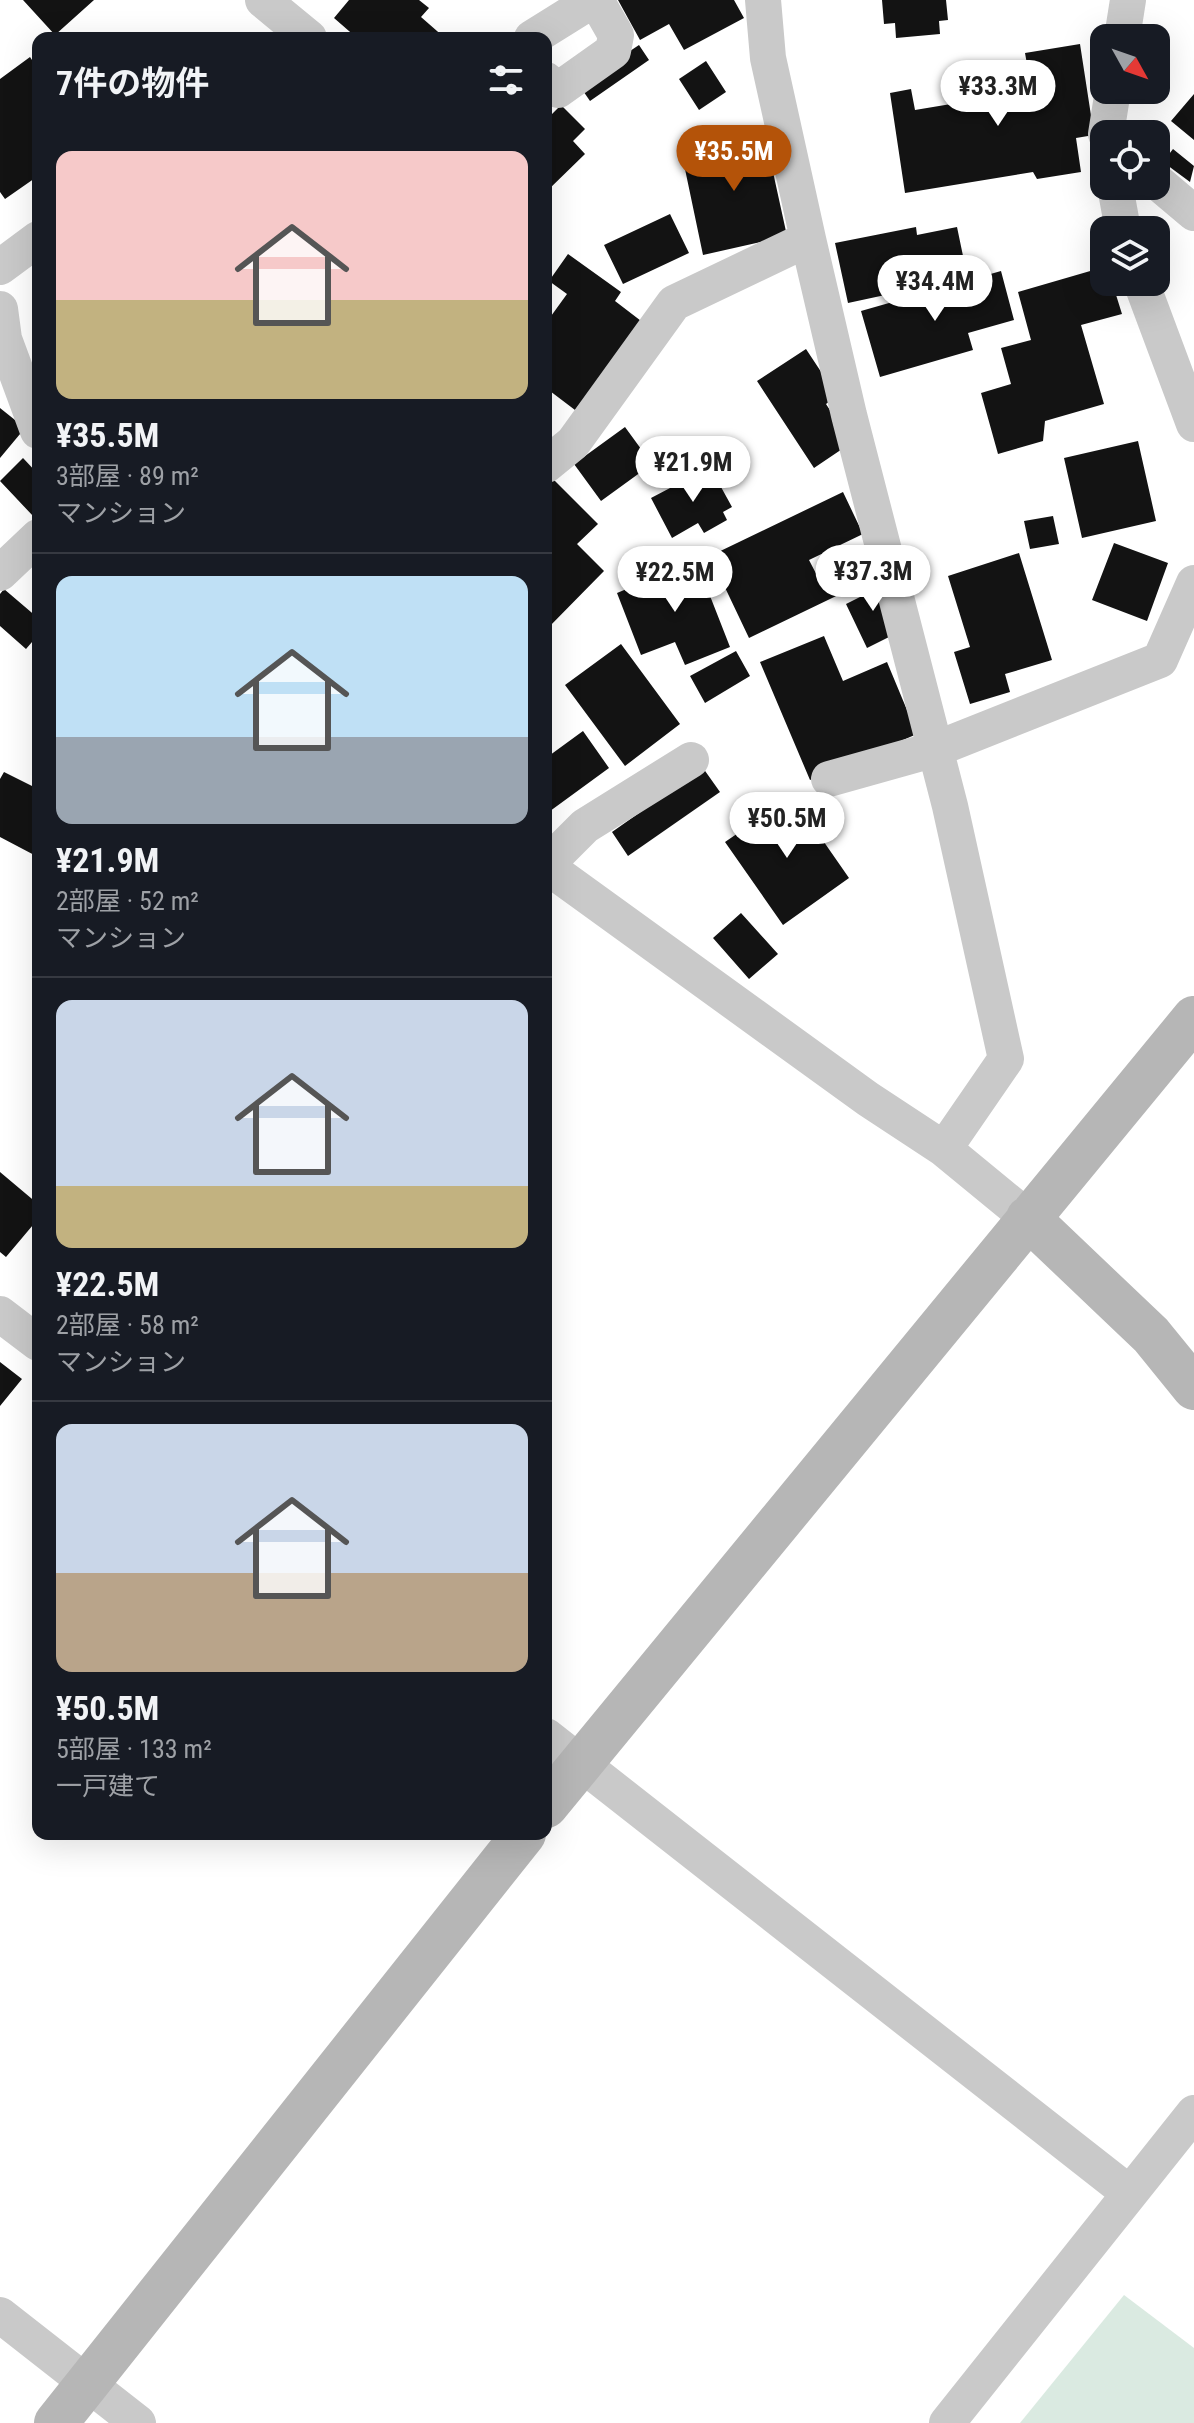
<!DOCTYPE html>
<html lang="ja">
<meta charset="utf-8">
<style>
:root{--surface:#171b24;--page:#242831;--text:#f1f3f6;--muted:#9ea1a6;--line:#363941;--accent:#b45309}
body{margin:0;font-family:"Roboto Condensed","Noto Sans JP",sans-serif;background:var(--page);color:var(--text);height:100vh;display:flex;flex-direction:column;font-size:30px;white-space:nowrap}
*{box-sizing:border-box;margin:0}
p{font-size:26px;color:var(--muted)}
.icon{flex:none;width:44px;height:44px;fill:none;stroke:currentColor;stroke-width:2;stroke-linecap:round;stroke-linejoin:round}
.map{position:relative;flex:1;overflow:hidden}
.sheet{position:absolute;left:32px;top:32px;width:520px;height:1808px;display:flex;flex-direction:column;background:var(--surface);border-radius:16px;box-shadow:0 8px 32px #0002}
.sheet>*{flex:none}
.needle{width:52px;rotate:130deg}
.controls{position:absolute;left:1090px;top:24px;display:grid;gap:16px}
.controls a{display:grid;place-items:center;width:80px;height:80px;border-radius:16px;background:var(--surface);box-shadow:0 8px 32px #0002;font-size:40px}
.price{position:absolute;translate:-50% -68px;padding:0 18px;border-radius:28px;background:#fff;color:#222;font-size:26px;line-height:52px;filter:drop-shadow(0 2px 4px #0008)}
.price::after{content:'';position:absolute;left:50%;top:48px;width:24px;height:18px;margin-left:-12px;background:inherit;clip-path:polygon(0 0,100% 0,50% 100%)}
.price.on{background:var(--accent);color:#fff}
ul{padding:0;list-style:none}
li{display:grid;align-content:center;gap:16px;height:424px;padding:0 24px}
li+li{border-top:2px solid var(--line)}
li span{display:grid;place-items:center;height:248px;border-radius:16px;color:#555}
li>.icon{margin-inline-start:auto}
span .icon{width:144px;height:144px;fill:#fffc;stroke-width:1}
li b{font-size:34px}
h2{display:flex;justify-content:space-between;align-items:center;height:96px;padding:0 24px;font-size:34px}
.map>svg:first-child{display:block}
.green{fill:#daeae1}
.building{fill:#131313}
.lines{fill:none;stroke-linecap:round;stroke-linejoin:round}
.street{stroke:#c9c9c9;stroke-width:36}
.secondary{stroke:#b6b6b6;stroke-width:44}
</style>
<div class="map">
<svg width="1194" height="2423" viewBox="0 0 1194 2423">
<rect width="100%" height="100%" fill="#fff"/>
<path class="green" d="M 1124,2295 L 1194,2348 L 1194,2423 L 1020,2423 Z"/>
<path class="building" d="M 23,0 L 94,0 L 55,35 Z
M 349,0 L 419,0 L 429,8 L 421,17 L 445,38 L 357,38 L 334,18 Z
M 618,0 L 734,0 L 744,18 L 684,50 L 669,24 L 640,40 Z
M 882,0 L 946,0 L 948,20 L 939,21 L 940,34 L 896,38 L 895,23 L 884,24 Z
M 1080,44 L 1094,135 L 1076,138 L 1081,172 L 1037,179 L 1033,172 L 905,193 L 890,93 L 911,89 L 915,110 L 951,104 L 947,83 L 977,78 L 981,106 L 1033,98 L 1025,53 Z
M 639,45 L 649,60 L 590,101 L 579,85 Z
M 30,57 L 38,69 L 38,176 L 5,199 L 0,192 L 0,79 Z
M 706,61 L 726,92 L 699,110 L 679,79 Z
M 1194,94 L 1194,140 L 1171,121 Z
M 561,105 L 585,129 L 573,141 L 585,154 L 546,192 L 546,120 Z
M 764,131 L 787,236 L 703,255 L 681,150 Z
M 1173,149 L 1194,166 L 1190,182 L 1163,162 Z
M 670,214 L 689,253 L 623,284 L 604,245 Z
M 916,227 L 917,235 L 957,227 L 967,275 L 946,280 L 944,273 L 926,277 L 927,286 L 848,303 L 835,243 Z
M 568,254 L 621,292 L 615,301 L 645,324 L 575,410 L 546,388 L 546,323 L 567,294 L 549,281 Z
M 1104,267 L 1104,282 L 1112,282 L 1122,314 L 1081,325 L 1104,404 L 1045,421 L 1043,441 L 998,454 L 981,393 L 1011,384 L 1001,348 L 1031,340 L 1018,292 Z
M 1001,271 L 1014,320 L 968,333 L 973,350 L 880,377 L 861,311 Z
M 806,349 L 837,396 L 826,404 L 851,443 L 814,468 L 757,381 Z
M 0,408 L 25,428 L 0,458 Z
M 625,427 L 652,464 L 601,501 L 574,464 Z
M 1138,441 L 1156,521 L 1082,538 L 1064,458 Z
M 23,458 L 38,474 L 38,512 L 33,516 L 0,481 Z
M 710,467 L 732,507 L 723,512 L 727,520 L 704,533 L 698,523 L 672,538 L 651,498 Z
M 546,472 L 598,524 L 577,544 L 604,571 L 546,630 Z
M 843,492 L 863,534 L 809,560 L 823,587 L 850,573 L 857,586 L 749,638 L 710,556 Z
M 1053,516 L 1059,544 L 1030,549 L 1024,521 Z
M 1114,543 L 1168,563 L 1147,621 L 1092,600 Z
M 1019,553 L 1052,660 L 1005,674 L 1010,692 L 970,704 L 954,652 L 970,647 L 948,576 Z
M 696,560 L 730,647 L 685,665 L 675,642 L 641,655 L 617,593 Z
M 869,565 L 901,631 L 867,648 L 846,604 L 872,591 L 861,569 Z
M 4,589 L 38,618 L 38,635 L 26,649 L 0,626 L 0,594 Z
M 824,636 L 843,681 L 887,662 L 917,734 L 810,780 L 760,662 Z
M 621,644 L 680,724 L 625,766 L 565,685 Z
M 736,651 L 750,676 L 705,703 L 690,676 Z
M 583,731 L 609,768 L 546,814 L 546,758 Z
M 703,768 L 720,792 L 628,856 L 612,832 Z
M 4,772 L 38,789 L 38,857 L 0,837 L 0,779 Z
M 792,796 L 849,878 L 783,925 L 725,842 Z
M 741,913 L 778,954 L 749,979 L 713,938 Z
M 0,1172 L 38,1204 L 38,1219 L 6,1257 L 0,1252 Z
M 0,1362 L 22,1379 L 0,1406 Z"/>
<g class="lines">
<path class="street" d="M 263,0 L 309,38
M 763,0 L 768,58 L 808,239 L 849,415 L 950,806 L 1006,1059 L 944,1149
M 532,38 L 593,0
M 1122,38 L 1128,0
M 546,80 L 558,90 L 613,51 L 616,35 L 596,0
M 1106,134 L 1113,90
M 1156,181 L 1194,213
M 1115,186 L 1123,230
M 0,267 L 38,239
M 1141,282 L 1194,424
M 0,309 L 4,339 L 38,431
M 546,465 L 573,443 L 674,303 L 808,239
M 0,573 L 38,537
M 829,779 L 936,749 L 1160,660 L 1194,583
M 546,865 L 585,826 L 691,760
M 546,866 L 868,1099 L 944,1149 L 1028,1218
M 0,1314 L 38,1343
M 546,1736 L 1129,2193
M 0,2315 L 138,2423
M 947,2423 L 1194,2113"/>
<path class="secondary" d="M 1028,1218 L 1151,1335 L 1194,1388
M 546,1806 L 1194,1018
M 56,2423 L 524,1834"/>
</g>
</svg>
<div class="controls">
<a><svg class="needle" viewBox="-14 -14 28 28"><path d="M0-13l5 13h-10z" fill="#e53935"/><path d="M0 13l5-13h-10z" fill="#9ea1a6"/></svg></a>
<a><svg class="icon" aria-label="locate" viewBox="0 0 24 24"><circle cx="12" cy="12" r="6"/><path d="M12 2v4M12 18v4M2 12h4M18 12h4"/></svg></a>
<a><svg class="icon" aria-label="layers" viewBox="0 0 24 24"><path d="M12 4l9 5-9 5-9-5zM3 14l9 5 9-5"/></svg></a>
</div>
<b class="price" style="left:998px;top:128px">¥33.3M</b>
<b class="price on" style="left:734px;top:193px">¥35.5M</b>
<b class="price" style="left:935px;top:323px">¥34.4M</b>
<b class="price" style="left:693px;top:504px">¥21.9M</b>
<b class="price" style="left:873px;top:613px">¥37.3M</b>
<b class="price" style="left:675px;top:614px">¥22.5M</b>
<b class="price" style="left:787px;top:860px">¥50.5M</b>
<section class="sheet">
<h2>7件の物件<svg class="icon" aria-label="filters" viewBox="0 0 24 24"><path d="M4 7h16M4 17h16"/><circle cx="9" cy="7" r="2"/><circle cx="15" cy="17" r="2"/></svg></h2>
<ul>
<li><span style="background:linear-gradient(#f6c9c9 60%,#c2b280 0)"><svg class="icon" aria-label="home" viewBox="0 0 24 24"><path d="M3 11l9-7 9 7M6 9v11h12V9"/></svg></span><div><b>¥35.5M</b><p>3部屋 · 89 m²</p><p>マンション</p></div></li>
<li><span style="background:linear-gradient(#bfe0f5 65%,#9aa5b1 0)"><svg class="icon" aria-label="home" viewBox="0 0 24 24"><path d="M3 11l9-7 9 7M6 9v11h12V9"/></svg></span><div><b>¥21.9M</b><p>2部屋 · 52 m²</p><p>マンション</p></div></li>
<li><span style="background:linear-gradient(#c9d6e8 75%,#c2b280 0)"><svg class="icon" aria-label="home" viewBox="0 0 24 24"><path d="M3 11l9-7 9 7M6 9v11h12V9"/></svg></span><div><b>¥22.5M</b><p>2部屋 · 58 m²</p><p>マンション</p></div></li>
<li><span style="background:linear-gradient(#c9d6e8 60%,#b9a48a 0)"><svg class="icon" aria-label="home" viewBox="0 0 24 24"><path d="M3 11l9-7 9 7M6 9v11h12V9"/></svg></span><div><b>¥50.5M</b><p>5部屋 · 133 m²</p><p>一戸建て</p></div></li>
</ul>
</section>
</div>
